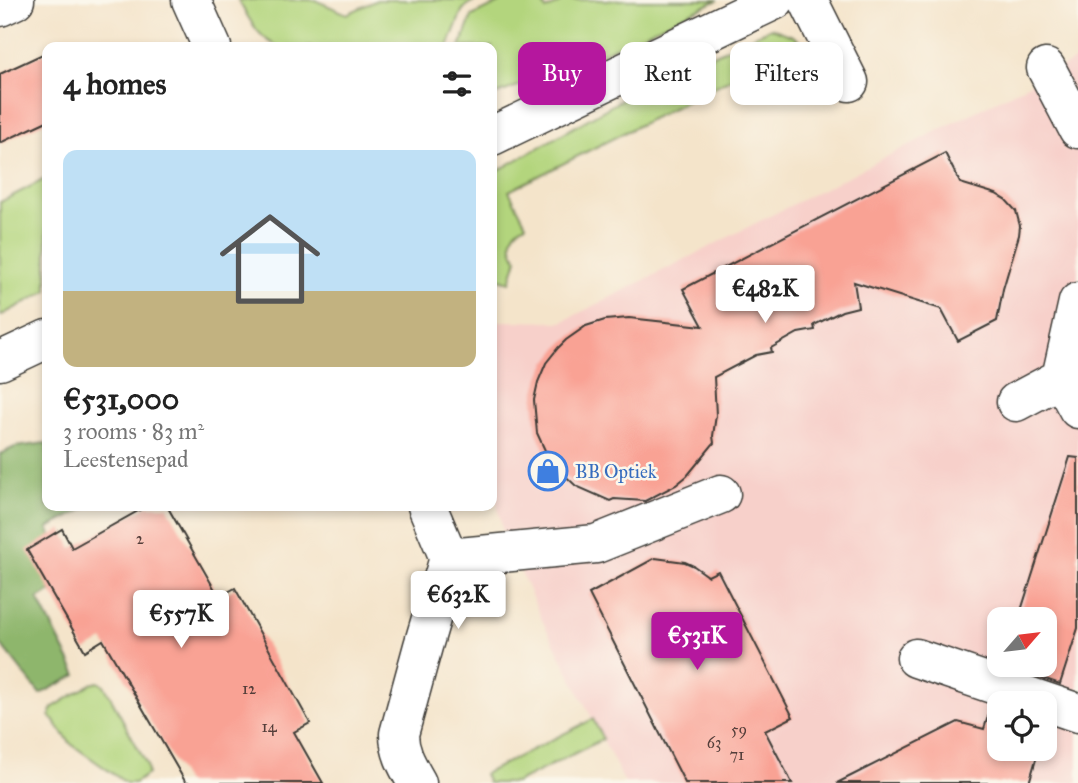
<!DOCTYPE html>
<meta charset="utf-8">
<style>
:root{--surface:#fff;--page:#f6f6f6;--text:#222;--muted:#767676;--accent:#b5179e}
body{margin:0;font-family:"IM FELL Great Primer",serif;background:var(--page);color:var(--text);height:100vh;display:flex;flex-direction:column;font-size:26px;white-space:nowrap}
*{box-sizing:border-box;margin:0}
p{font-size:23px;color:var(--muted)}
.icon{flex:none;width:38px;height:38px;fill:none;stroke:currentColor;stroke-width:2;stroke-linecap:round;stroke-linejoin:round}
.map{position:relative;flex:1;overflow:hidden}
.sheet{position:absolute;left:42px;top:42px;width:455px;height:469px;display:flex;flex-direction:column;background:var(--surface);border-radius:14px;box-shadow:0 4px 10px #0003}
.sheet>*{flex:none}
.hud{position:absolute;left:518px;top:42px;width:455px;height:63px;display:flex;gap:14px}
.needle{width:46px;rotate:62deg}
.buttons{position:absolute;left:987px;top:607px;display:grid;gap:14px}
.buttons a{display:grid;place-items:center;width:70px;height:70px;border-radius:14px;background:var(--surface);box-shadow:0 4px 10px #0003;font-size:35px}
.price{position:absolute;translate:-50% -60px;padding:0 16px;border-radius:7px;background:#fff;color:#222;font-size:23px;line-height:46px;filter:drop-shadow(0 2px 4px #0008)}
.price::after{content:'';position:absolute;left:50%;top:42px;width:21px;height:16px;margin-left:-10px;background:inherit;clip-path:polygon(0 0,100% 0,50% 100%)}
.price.current{background:var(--accent);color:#fff}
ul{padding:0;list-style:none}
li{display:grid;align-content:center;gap:14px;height:371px;padding:0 21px}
li span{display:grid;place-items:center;height:217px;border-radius:14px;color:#555}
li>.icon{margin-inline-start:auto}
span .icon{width:126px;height:126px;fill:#fffc;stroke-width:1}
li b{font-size:30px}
h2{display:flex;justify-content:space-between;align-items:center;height:84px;padding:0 21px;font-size:30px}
.chip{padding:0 24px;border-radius:14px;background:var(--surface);box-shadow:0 4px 10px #0003;font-size:24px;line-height:63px}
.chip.current{background:var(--accent);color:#fff}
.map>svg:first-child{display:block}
.built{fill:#f7d0ca;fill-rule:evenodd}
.green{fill:#b3d57d;stroke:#68784c;stroke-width:2}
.forest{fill:#8eb66c;stroke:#556944;stroke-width:2}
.building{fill:#f9a294}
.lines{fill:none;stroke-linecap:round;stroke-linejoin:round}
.minor-casing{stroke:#3c3a36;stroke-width:41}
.minor{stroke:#fff;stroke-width:38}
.labels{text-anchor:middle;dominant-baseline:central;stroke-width:5;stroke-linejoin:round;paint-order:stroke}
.number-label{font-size:16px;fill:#533e3a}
.shop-label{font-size:19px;fill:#366cbe;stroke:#fbf7ec;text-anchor:start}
</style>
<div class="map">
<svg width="1078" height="783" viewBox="0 0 1078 783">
<rect width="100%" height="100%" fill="#fbf7ec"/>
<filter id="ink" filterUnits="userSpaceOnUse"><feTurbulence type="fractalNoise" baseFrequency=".0143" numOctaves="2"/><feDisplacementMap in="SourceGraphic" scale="14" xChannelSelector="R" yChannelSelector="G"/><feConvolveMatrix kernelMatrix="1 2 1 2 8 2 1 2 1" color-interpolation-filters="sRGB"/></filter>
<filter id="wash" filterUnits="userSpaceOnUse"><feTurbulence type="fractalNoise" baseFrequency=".00686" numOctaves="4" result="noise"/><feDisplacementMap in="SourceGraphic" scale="28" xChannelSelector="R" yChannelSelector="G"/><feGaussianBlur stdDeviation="1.57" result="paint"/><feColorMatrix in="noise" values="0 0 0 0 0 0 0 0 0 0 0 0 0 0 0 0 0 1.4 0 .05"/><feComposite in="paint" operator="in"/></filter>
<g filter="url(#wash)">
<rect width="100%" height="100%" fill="#f4e4ca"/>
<path class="built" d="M 1078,59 L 1078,783 L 625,783 L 541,618 L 502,529 L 492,478 L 492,332 L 495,321 L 562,322 ZM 999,620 L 1045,620 L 1045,665 L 999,665 ZM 999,704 L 1045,704 L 1045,749 L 999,749 Z"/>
<path class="green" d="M 238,0 L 315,0 L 347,14 L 377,0 L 477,0 L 467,5 L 462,11 L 448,47 L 280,47 C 258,39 250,20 238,0 Z
M 506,0 L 541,0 L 546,10 L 566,0 L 718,0 L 598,55 L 492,96 L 492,47 L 460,47 L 472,16 Z
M 771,28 L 793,36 L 801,42 L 817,74 L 808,79 L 791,48 L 509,191 L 526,224 C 510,231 508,245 517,259 L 510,282 L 492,277 L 492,196 L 493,195 L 492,174 L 639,90 Z
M 47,178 L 47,291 L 0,316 L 0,202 Z
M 98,682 L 104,685 L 147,765 L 148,774 L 134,783 L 126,783 L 71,744 L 50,716 L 52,708 L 91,684 Z
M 593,719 L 603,739 L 516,783 L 488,783 L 484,774 Z"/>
<path class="forest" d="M 47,443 L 47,506 L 90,506 L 48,528 L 70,579 L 38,599 L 77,675 L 40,694 L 0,643 L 0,454 L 15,447 Z"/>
<g id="blocks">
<path class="building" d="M 47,52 L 47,121 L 0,143 L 0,74 Z
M 945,153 L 960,183 L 996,194 L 1006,200 L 1016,211 L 1020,226 L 1019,235 L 1003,289 L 997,321 L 958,341 L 941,309 L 854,282 L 858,307 L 842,311 L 814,325 L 815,330 L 798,333 L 771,348 L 772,352 L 756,355 L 714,377 L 716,415 L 713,436 L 714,443 L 687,476 L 676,485 L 645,501 L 614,499 L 610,501 L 576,486 L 555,466 L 549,459 L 537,433 L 534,400 L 538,382 L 546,363 L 558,348 L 566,340 L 586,326 L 605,320 L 629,318 L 703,326 L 683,289 Z
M 1070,457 L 1078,458 L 1078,628 L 1060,684 L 1005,665 L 1045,665 L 1045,620 L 1018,620 Z
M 147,506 L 167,506 L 219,597 L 235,588 L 310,723 L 294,732 L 323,783 L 186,783 L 103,640 L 85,651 L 27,550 L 62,529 L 72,548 Z
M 655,558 L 685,562 L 694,566 L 708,576 L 718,571 L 793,717 L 765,731 L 792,783 L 685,783 L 589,594 Z
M 991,707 L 999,709 L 999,749 L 1039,749 L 1029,783 L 837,783 L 958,722 L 984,729 Z"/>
</g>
</g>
<g filter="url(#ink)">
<use href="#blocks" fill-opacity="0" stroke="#3c3a36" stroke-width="2"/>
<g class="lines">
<defs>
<path id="minor" d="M 191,0 L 212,47
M 808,0 L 849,82
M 0,7 L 15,0
M 1046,68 L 1078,129
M 492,136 L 775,0
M 1078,302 L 1061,378 L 1078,409
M 0,361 L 47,339
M 1016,402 L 1061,378
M 449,558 L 596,544 L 721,494
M 916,658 L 1078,713
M 417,783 C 408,767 399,753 399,734 L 423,646 L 449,558 L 427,506"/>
</defs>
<use href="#minor" class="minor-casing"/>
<use href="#minor" class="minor"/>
</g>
</g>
<defs>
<symbol id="shop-ring" viewBox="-11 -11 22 22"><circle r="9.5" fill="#fbf7ec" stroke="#3f7fe0" stroke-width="1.5"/><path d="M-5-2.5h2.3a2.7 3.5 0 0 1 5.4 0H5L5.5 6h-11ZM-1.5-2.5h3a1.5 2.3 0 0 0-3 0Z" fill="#3f7fe0"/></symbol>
</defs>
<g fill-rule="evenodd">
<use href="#shop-ring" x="526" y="449" width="44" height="44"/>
</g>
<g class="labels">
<g class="number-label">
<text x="140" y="538">2</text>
<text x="249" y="688">12</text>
<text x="269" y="726">14</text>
<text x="739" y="729">59</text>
<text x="714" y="742">63</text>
<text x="737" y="754">71</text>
</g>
<g class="shop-label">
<text x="575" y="471">BB Optiek</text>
</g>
</g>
</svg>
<div class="buttons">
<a><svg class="needle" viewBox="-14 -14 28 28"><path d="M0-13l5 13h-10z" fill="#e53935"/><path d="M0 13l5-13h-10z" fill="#767676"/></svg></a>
<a><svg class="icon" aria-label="locate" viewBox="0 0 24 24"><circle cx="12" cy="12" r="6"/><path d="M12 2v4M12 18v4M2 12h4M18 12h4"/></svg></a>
</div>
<b class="price" style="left:765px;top:325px">€482K</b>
<b class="price" style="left:458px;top:631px">€632K</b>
<b class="price" style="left:181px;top:650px">€557K</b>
<b class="price current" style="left:697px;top:672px">€531K</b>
<div class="hud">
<a class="chip current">Buy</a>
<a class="chip">Rent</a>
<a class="chip">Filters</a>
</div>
<section class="sheet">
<h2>4 homes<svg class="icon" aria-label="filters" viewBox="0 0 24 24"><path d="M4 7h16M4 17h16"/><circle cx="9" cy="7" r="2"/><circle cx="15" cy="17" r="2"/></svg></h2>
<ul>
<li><span style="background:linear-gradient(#bfe0f5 65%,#c2b280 0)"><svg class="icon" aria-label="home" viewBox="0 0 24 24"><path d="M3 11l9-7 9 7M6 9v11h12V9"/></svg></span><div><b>€531,000</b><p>3 rooms · 83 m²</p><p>Leestensepad</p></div></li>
</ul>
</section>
</div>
